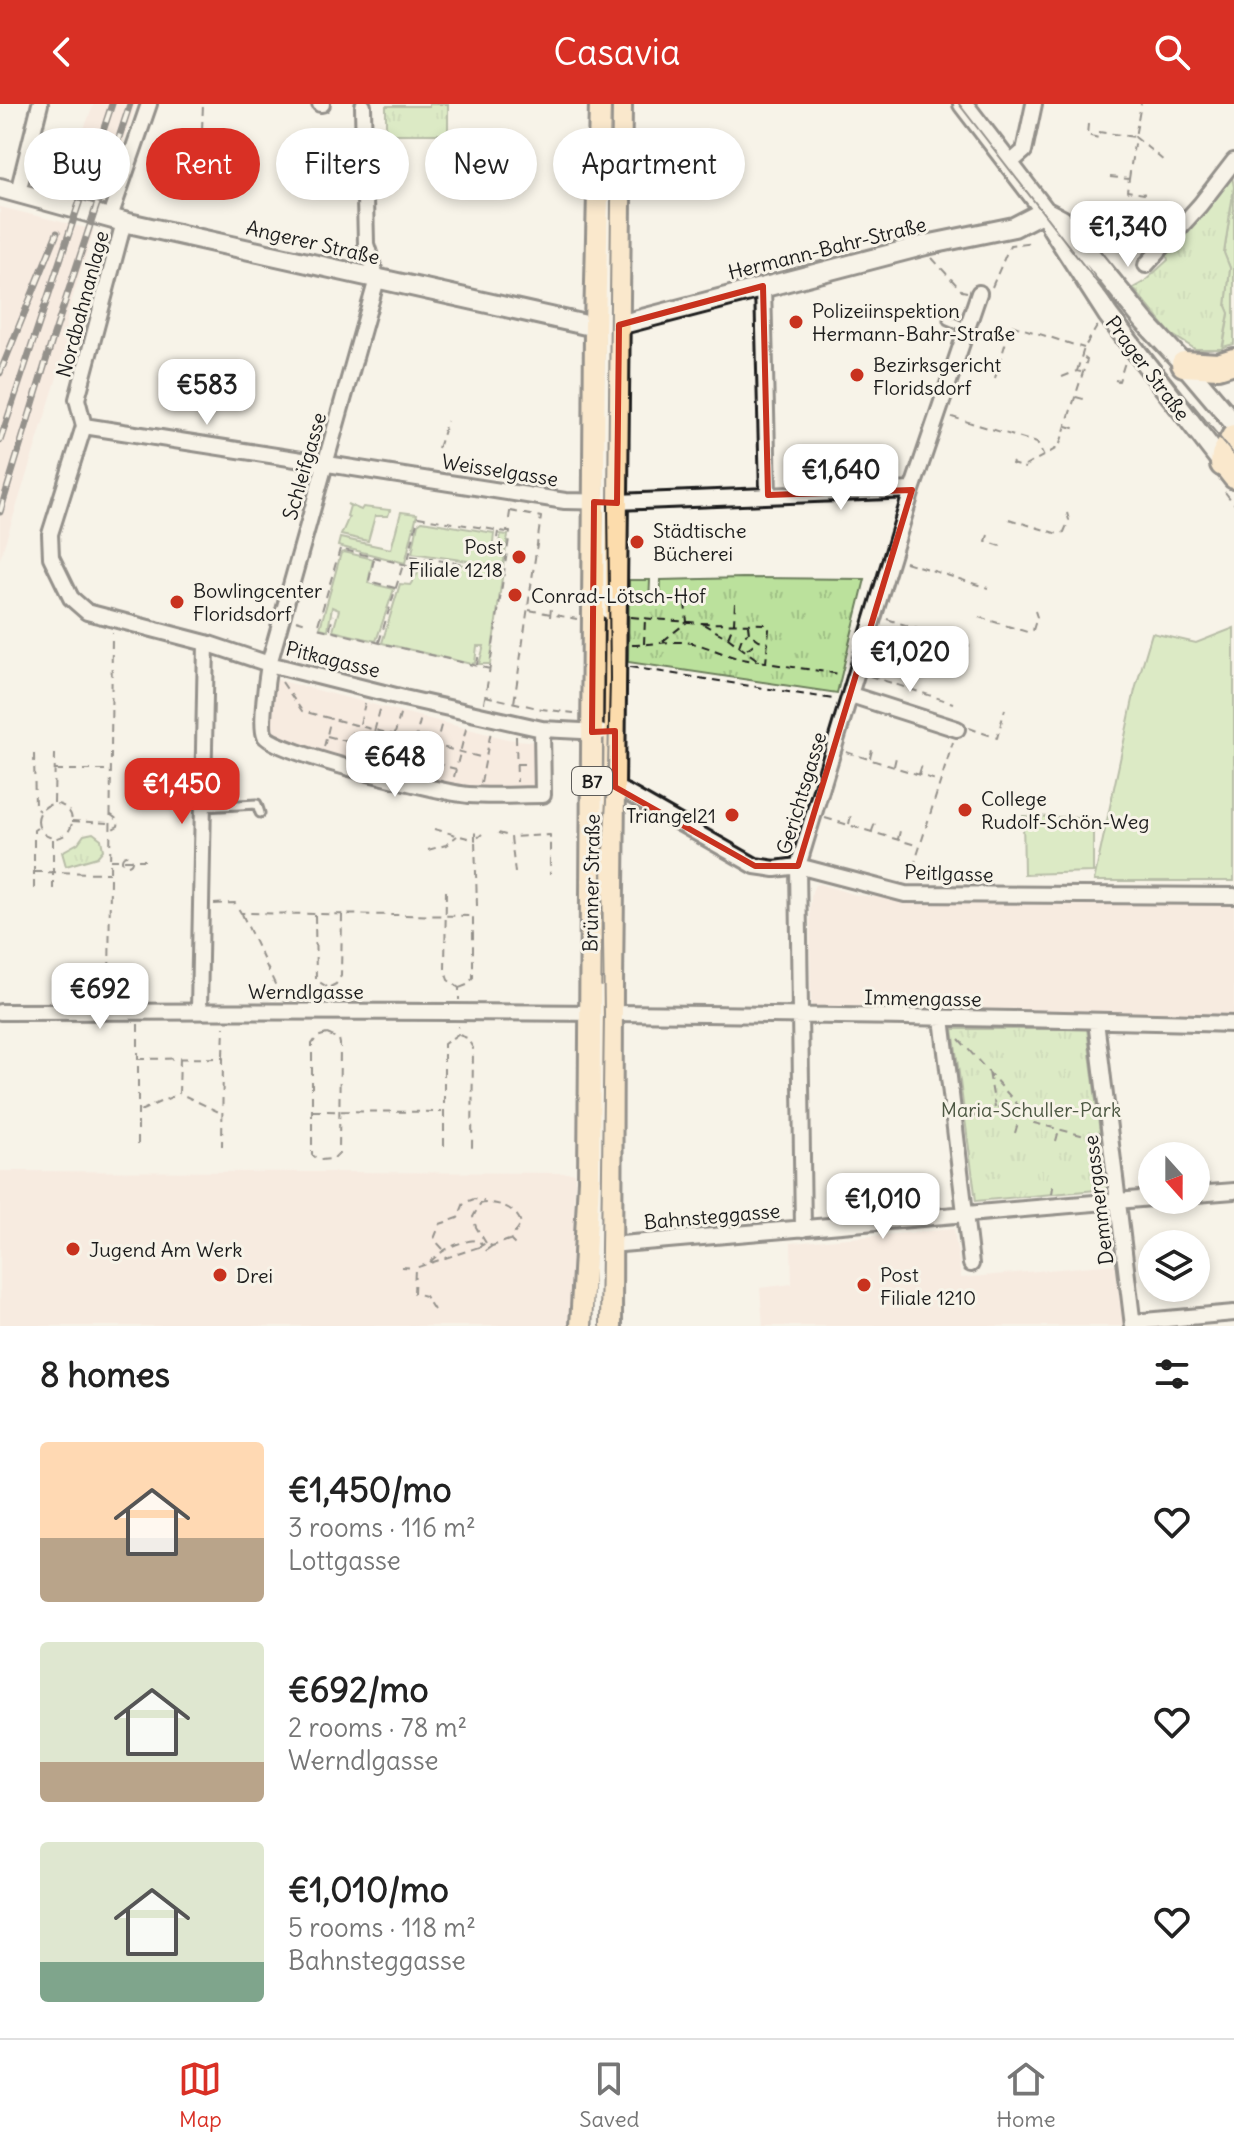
<!DOCTYPE html>
<meta charset="utf-8">
<style>
:root{--surface:#fff;--page:#f2f2f2;--text:#222;--muted:#767676;--line:#e0e0e0;--accent:#d93025}
body{margin:0;font-family:Delius,sans-serif;background:var(--page);color:var(--text);height:100vh;display:flex;flex-direction:column;font-size:30px;white-space:nowrap}
*{box-sizing:border-box;margin:0}
p{font-size:26px;color:var(--muted)}
.icon{flex:none;width:44px;height:44px;fill:none;stroke:currentColor;stroke-width:2;stroke-linecap:round;stroke-linejoin:round}
.map{position:relative;height:1222px;overflow:hidden}
.sheet{display:flex;flex-direction:column;background:var(--surface);flex:1}
.sheet>*{flex:none}
.banner{position:absolute;left:24px;top:24px;width:800px;height:72px;display:flex;gap:16px}
.needle{width:52px;rotate:159deg}
.controls{position:absolute;left:1138px;top:1038px;display:grid;gap:16px}
.controls a{display:grid;place-items:center;width:72px;height:72px;border-radius:50%;background:var(--surface);box-shadow:0 4px 12px #0003;font-size:40px}
.price{position:absolute;translate:-50% -68px;padding:0 18px;border-radius:16px;background:#fff;color:#222;font-size:26px;line-height:52px;filter:drop-shadow(0 2px 4px #0008)}
.price::after{content:'';position:absolute;left:50%;top:48px;width:24px;height:18px;margin-left:-12px;background:inherit;clip-path:polygon(0 0,100% 0,50% 100%)}
.price.selected{background:var(--accent);color:#fff}
ul{padding:0;list-style:none}
li{display:flex;align-items:center;gap:24px;height:200px;padding:0 40px}
li span{display:grid;place-items:center;flex:none;width:224px;height:160px;border-radius:8px;color:#555}
li>.icon{margin-inline-start:auto}
span .icon{width:96px;height:96px;fill:#fffc;stroke-width:1}
li b{font-size:34px}
h2{display:flex;justify-content:space-between;align-items:center;height:96px;padding:0 40px;font-size:34px}
.pill{padding:0 28px;border-radius:36px;background:var(--surface);box-shadow:0 4px 12px #0003;font-size:28px;line-height:72px}
.pill.selected{background:var(--accent);color:#fff}
header{display:flex;justify-content:space-between;align-items:center;height:104px;padding:0 40px;background:var(--accent);color:#fff;font-size:36px;font-weight:600}
.dock{display:flex;justify-content:space-around;align-items:center;height:112px;border-top:2px solid var(--line);background:var(--surface);font-size:22px;color:var(--muted)}
.dock a{display:grid;justify-items:center;gap:4px}
.dock .selected{color:var(--accent)}
.map>svg:first-child{display:block}
.built{fill:#f7e2d8}
.green{fill:#bbe19c;stroke:#6c7e5c;stroke-width:2}
.park{fill:url(#park-tufts);stroke:#6c7e5c;stroke-width:2}
.lines{fill:none;stroke-linecap:round;stroke-linejoin:round}
.lane-casing{stroke:#1c1c1c;stroke-width:13}
.street-casing{stroke:#1c1c1c;stroke-width:20}
.secondary-casing{stroke:#1c1c1c;stroke-width:24}
.primary-casing{stroke:#1c1c1c;stroke-width:26}
.highway-casing{stroke:#1c1c1c;stroke-width:30}
.path{stroke:#1c1c1c;stroke-width:2;stroke-dasharray:8 6;stroke-linecap:butt}
.lane{stroke:#f7f3e8;stroke-width:7}
.street{stroke:#f7f3e8;stroke-width:14}
.secondary{stroke:#f7f3e8;stroke-width:18}
.primary{stroke:#fcdcac;stroke-width:20}
.highway{stroke:#fcdcac;stroke-width:24}
.tram{stroke:#1c1c1c;stroke-width:2}
.rail-casing{stroke:#1c1c1c;stroke-width:7}
.rail{stroke:#f7f3e8;stroke-width:4;stroke-dasharray:12;stroke-linecap:butt}
.marked{fill:none;stroke:#c8321e;stroke-width:6;stroke-linejoin:round}
.poi-dot{fill:#c8321e;stroke:#f7f3e8;stroke-width:3}
.labels{text-anchor:middle;dominant-baseline:central;stroke-width:6;stroke-linejoin:round;paint-order:stroke}
.shield{fill:#f7f3e8;stroke:#5e5c59;stroke-width:2}
.shield-label{font-size:18px;font-weight:bold;fill:#1c1c1c}
.street-label{font-size:20px;fill:#1c1c1c;stroke:#f7f3e8}
.poi-label{font-size:20px;fill:#1c1c1c;stroke:#f7f3e8;text-anchor:start}
.park-label{font-size:20px;fill:#4c5742;stroke:#f7f3e8}
</style>
<header><svg class="icon" aria-label="back" viewBox="0 0 24 24"><path d="M15 5l-7 7 7 7"/></svg>Casavia<svg class="icon" aria-label="search" viewBox="0 0 24 24"><circle cx="10" cy="10" r="6"/><path d="M15 15l6 6"/></svg></header>
<div class="map">
<svg width="1234" height="1222" viewBox="0 0 1234 1222">
<defs>
<pattern id="park-tufts" width="24" height="20" patternUnits="userSpaceOnUse" patternTransform="scale(2)"><rect width="24" height="20" fill="#bbe19c"/><path d="M3 7l-1-3M5 7V3M7 7l1-3M15 17l-1-3M17 17v-4M19 17l1-3" fill="none" stroke="#a0c086"/></pattern>
</defs>
<rect width="100%" height="100%" fill="#f7f3e8"/>
<filter id="ink" filterUnits="userSpaceOnUse"><feTurbulence type="fractalNoise" baseFrequency=".0125" numOctaves="2"/><feDisplacementMap in="SourceGraphic" scale="16" xChannelSelector="R" yChannelSelector="G"/><feConvolveMatrix kernelMatrix="1 2 1 2 8 2 1 2 1" color-interpolation-filters="sRGB"/></filter>
<g filter="url(#ink)">
<path class="built" d="M 94,0 L 136,0 L 105,93 L 60,83 Z
M 0,103 L 94,126 L 67,211 L 66,240 L 55,280 L 0,455 Z
M 274,575 L 507,635 L 538,638 L 536,686 L 461,686 L 316,650 L 272,632 L 269,626 Z
M 819,780 L 856,791 L 906,796 L 1234,797 L 1234,911 L 811,905 L 810,801 L 812,787 L 815,781 Z
M 0,1067 L 575,1069 L 572,1222 L 0,1222 Z
M 954,1125 L 961,1174 L 1115,1160 L 1125,1222 L 763,1222 L 760,1184 L 792,1180 L 791,1139 Z"/>
<path class="green" d="M 1234,83 L 1234,240 L 1223,243 L 1229,210 L 1226,202 L 1230,164 L 1224,149 Z
M 347,400 L 361,406 L 363,403 L 390,406 L 388,412 L 375,412 L 368,437 L 341,431 L 349,413 L 347,412 L 350,402 Z
M 401,408 L 417,410 L 405,459 L 338,442 L 340,434 L 391,445 Z
M 422,417 L 494,429 L 492,449 L 496,450 L 501,430 L 508,431 L 503,462 L 412,449 L 418,420 Z
M 344,448 L 373,455 L 368,479 L 394,485 L 376,537 L 333,527 L 339,506 L 332,503 L 328,526 L 320,524 L 341,449 Z
M 457,460 L 503,467 L 490,560 L 479,560 L 484,542 L 477,542 L 475,559 L 471,560 L 382,539 L 400,480 L 410,481 L 420,466 L 453,466 Z
M 1234,524 L 1234,777 L 1094,777 L 1135,586 L 1152,529 L 1196,539 Z
M 1023,712 L 1093,714 L 1093,768 L 1024,770 Z"/>
<path class="park" d="M 429,0 L 448,0 L 448,30 L 386,30 L 386,2 L 429,2 Z
M 1232,72 L 1234,83 L 1224,149 L 1230,164 L 1226,202 L 1229,209 L 1222,245 L 1195,245 L 1171,230 L 1133,184 L 1144,178 L 1168,156 L 1166,148 Z
M 743,474 L 865,475 L 837,589 L 628,558 L 629,476 L 650,476 L 649,499 L 660,499 L 661,476 Z
M 93,729 L 101,735 L 103,746 L 97,753 L 66,762 L 62,748 L 78,739 L 84,731 Z
M 953,925 L 1087,925 L 1107,1085 L 976,1097 Z"/>
<g class="lines">
<defs>
<path id="lane" d="M 948,216 L 967,224
M 606,510 L 609,62
M 203,703 L 257,700 L 260,709
M 600,713 L 605,678
M 597,1222 L 600,886"/>
<path id="street" d="M 320,0 L 322,0
M 363,2 L 366,140 L 377,175 L 269,560 C 267,572 260,622 265,632 C 275,649 443,689 469,691 C 493,693 518,691 543,691 L 542,625
M 1009,60 L 1024,47 L 1034,0
M 18,88 L 40,0
M 110,113 L 149,0
M 124,118 L 77,295 L 84,322 L 50,430 L 51,453 L 71,494 L 87,508 L 206,539 L 269,560 L 404,594 L 542,625 L 601,628
M 1146,161 L 1200,101 L 1234,57
M 763,182 L 768,391
M 84,322 L 565,397 L 617,398 L 912,386
M 851,591 L 957,625
M 592,674 L 627,689 L 755,762 L 775,765 L 798,762 L 905,790 L 1234,792
M 199,906 L 206,539
M 0,908 C 411,906 823,909 1234,920
M 942,914 L 971,1160
M 1096,917 L 1133,1222
M 1196,1090 L 1234,1087
M 803,1125 L 798,762 L 912,386 L 979,189
M 610,1141 L 1152,1094
M 1133,1218 L 1234,1209"/>
<path id="secondary" d="M 963,0 L 1045,107 L 1052,124 L 1108,211 L 1223,360
M 0,84 L 124,118 L 595,223 L 619,221 L 926,141 L 1014,123 L 1045,107
M 1045,107 L 1062,116 L 1144,217 L 1184,260 L 1234,319"/>
<path id="primary" d="M 1223,360 L 1234,374
M 581,1222 L 589,1076 L 595,223 L 600,0
M 611,1222 L 612,881 L 621,0"/>
<path id="highway" d="M 1184,260 L 1218,262 L 1234,257
M 1223,360 L 1224,351 L 1234,333"/>
</defs>
<use href="#lane" class="lane-casing"/>
<use href="#street" class="street-casing"/>
<use href="#secondary" class="secondary-casing"/>
<use href="#primary" class="primary-casing"/>
<use href="#highway" class="highway-casing"/>
<path class="path" d="M 1088,20 L 1087,31 L 1099,34 L 1099,28 L 1135,33 L 1141,0
M 201,53 L 203,0
M 1110,73 L 1129,75 L 1127,87 L 1144,90 L 1143,83
M 1129,75 L 1135,33 L 1164,57
M 1120,130 L 1127,88
M 932,154 L 962,187 L 967,188
M 992,183 L 1010,141 L 1034,138
M 1077,267 L 1084,244 L 1098,221
M 1062,273 L 1077,267 L 1081,268
M 995,274 L 1011,221 L 1084,244
M 1115,276 L 1119,277 L 1125,258
M 1076,293 L 1087,296
M 952,313 L 1037,339 L 1043,351
M 1067,322 L 1077,325
M 438,344 L 447,317
M 1013,358 L 1012,360 L 1025,364
M 1025,362 L 1059,343 L 1087,256 L 1082,252
M 1225,388 L 1234,400
M 510,407 L 541,413 L 514,599
M 509,415 L 511,401
M 1009,415 L 1058,430 L 1064,428 L 1069,416 L 1067,409
M 988,431 L 986,437 L 1001,442
M 495,448 L 498,428
M 411,452 L 503,466
M 374,455 L 369,477 L 395,484
M 905,458 L 988,484
M 529,506 L 577,515
M 550,513 L 551,504
M 631,513 L 700,519 L 765,520 L 769,525 L 766,559 L 840,570
M 979,513 L 1027,528 L 1033,526 L 1037,513 L 1035,507
M 887,515 L 970,542
M 296,516 L 306,519
M 703,520 L 728,534 L 759,557 L 765,558
M 748,521 L 749,529 L 759,536 L 767,538
M 330,525 L 333,511
M 728,533 L 734,519 L 735,499
M 663,537 L 687,518 L 685,499
M 379,538 L 403,461
M 644,540 L 645,514
M 632,541 C 653,541 675,535 696,540 C 719,546 732,556 759,557
M 739,542 L 743,531 L 748,529
M 747,545 L 758,537
M 477,561 L 479,547
M 630,563 L 833,595
M 490,565 L 317,524 L 340,445 L 407,461 L 418,413 L 507,428
M 489,569 L 510,428 L 507,428 L 508,422
M 870,572 L 953,599
M 282,578 L 302,607 L 484,654
M 485,592 L 542,605 L 574,609
M 484,599 L 488,576
M 360,620 L 365,599
M 969,624 L 997,634 L 1005,605
M 327,632 L 456,665
M 516,632 L 517,678
M 324,643 L 331,614
M 846,648 L 939,677
M 347,649 L 354,620
M 34,650 L 35,704 L 40,707
M 367,654 L 381,602
M 870,654 L 872,646
M 387,659 L 401,607
M 516,660 L 529,660
M 894,662 L 896,653
M 408,665 L 421,613
M 55,666 L 110,666
M 428,670 L 442,618
M 919,670 L 922,661
M 454,673 L 467,621
M 481,679 L 491,627
M 54,699 L 55,650
M38 717a17 17 0 1 1 34 0a17 17 0 1 1-34 0Z
M 110,710 L 119,717 L 118,722 L 111,726
M 825,714 L 919,742
M 72,717 L 109,719
M 849,720 L 851,711
M 434,725 L 475,736 L 475,727
M 872,727 L 875,719
M 498,729 L 510,732
M 898,735 L 900,727
M 428,746 L 446,741 L 457,732
M122 756a5 5 0 1 1 10 0a5 5 0 1 1-10 0Z
M 110,756 L 145,756
M 34,768 L 109,769
M 515,769 L 511,733 L 550,731 L 550,770
M 911,770 L 931,775
M 909,777 L 953,638
M 34,785 L 34,726 L 37,724
M 53,785 L 53,735
M 446,787 L 445,867 L 448,876 L 459,884 L 459,896
M 214,800 L 235,799 L 241,809 L 473,812 L 473,874 L 467,881 L 459,884
M 477,802 L 475,736 L 482,730
M 242,810 L 282,895
M 315,811 L 316,876 L 329,884 L 329,893
M 330,883 L 336,880 L 341,872 L 342,811
M 109,894 L 112,529
M 138,920 L 138,1042
M 327,930 L 339,935 L 340,940 L 339,1049 L 333,1055 L 320,1056 L 312,1051 L 312,940 L 317,933 Z
M 459,931 L 467,934 L 473,944 L 472,1044
M 959,935 L 1034,1019 L 1097,1035
M 223,952 L 224,923
M 180,954 L 179,989 L 221,1009
M 137,955 L 223,954 L 222,1042
M 997,1003 L 1022,1005 L 1015,1029
M 140,1007 L 178,990
M 313,1007 L 442,1008
M 968,1015 L 995,1003 L 989,968
M 1056,1037 L 1059,1026
M 444,1042 L 444,940 L 458,930 L 458,922
M 1052,1090 L 1054,1076
M 486,1139 L 476,1123 L 473,1113 L 480,1100 C 495,1096 518,1104 521,1120 L 510,1136 L 518,1144
M 492,1142 L 485,1147 L 479,1143 L 486,1139 L 492,1142 L 509,1136
M 443,1145 L 434,1135 L 440,1120 L 458,1114 L 464,1099 L 474,1095 L 484,1097
M 430,1158 C 443,1145 457,1138 476,1136 L 482,1140
M 401,1163 L 414,1164
M 434,1206 L 425,1192 L 414,1189 L 415,1164 L 479,1143"/>
<use href="#lane" class="lane"/>
<use href="#street" class="street"/>
<use href="#secondary" class="secondary"/>
<use href="#primary" class="primary"/>
<use href="#highway" class="highway"/>
<path class="tram" d="M 959,0 L 1166,268 L 1234,351
M 600,1222 L 604,910 L 602,763 L 608,664 L 610,574 L 608,399 L 612,0"/>
<defs>
<path id="rail" d="M 0,269 L 57,129
M 0,337 L 112,0
M 0,408 L 52,237 L 130,0"/>
</defs>
<use href="#rail" class="rail-casing"/>
<use href="#rail" class="rail"/>
</g>
</g>
<path d="M0 0H1234V1222H0ZM 763,182 L 768,391 L 912,386 L 798,762 L 755,762 L 615,683 L 615,627 L 592,628 L 594,398 L 617,399 L 619,221 Z" fill="#f7f3e8" fill-opacity=".55" fill-rule="evenodd"/>
<path class="marked" d="M 763,182 L 768,391 L 912,386 L 798,762 L 755,762 L 615,683 L 615,627 L 592,628 L 594,398 L 617,399 L 619,221 Z"/>
<g class="poi-dot">
<circle cx="796" cy="218" r="8"/>
<circle cx="857" cy="271" r="8"/>
<circle cx="637" cy="438" r="8"/>
<circle cx="519" cy="453" r="8"/>
<circle cx="515" cy="491" r="8"/>
<circle cx="177" cy="498" r="8"/>
<circle cx="965" cy="706" r="8"/>
<circle cx="732" cy="711" r="8"/>
<circle cx="73" cy="1145" r="8"/>
<circle cx="220" cy="1171" r="8"/>
<circle cx="864" cy="1181" r="8"/>
</g>
<g class="labels">
<rect class="shield" x="572" y="663" width="40" height="28" rx="6"/>
<g class="shield-label">
<text x="592" y="677">B7</text>
</g>
<g class="street-label">
<text transform="translate(313 138) rotate(13)">Angerer Straße</text>
<text transform="translate(827 144) rotate(-14)">Hermann-Bahr-Straße</text>
<text transform="translate(82 200) rotate(-75)">Nordbahnanlage</text>
<text transform="translate(1148 264) rotate(53)">Prager Straße</text>
<text transform="translate(304 362) rotate(-74)">Schleifgasse</text>
<text transform="translate(500 366) rotate(9)">Weisselgasse</text>
<text transform="translate(333 555) rotate(14)">Pitkagasse</text>
<text transform="translate(801 689) rotate(-73)">Gerichtsgasse</text>
<text transform="translate(949 769) rotate(2)">Peitlgasse</text>
<text transform="translate(591 779) rotate(-89)">Brünner Straße</text>
<text x="306" y="887">Werndlgasse</text>
<text transform="translate(923 894) rotate(1)">Immengasse</text>
<text transform="translate(1098 1096) rotate(-97)">Demmergasse</text>
<text transform="translate(712 1112) rotate(-5)">Bahnsteggasse</text>
</g>
<g class="poi-label">
<text x="812" y="206">Polizeiinspektion<tspan x="812" dy="23">Hermann-Bahr-Straße</tspan></text>
<text x="873" y="260">Bezirksgericht<tspan x="873" dy="23">Floridsdorf</tspan></text>
<text x="653" y="426">Städtische<tspan x="653" dy="23">Bücherei</tspan></text>
<text x="503" y="442" text-anchor="end">Post<tspan x="503" dy="23">Filiale 1218</tspan></text>
<text x="193" y="486">Bowlingcenter<tspan x="193" dy="23">Floridsdorf</tspan></text>
<text x="531" y="491">Conrad-Lötsch-Hof</text>
<text x="981" y="694">College<tspan x="981" dy="23">Rudolf-Schön-Weg</tspan></text>
<text x="716" y="711" text-anchor="end">Triangel21</text>
<text x="89" y="1145">Jugend Am Werk</text>
<text x="880" y="1170">Post<tspan x="880" dy="23">Filiale 1210</tspan></text>
<text x="236" y="1171">Drei</text>
</g>
<g class="park-label">
<text x="1031" y="1005">Maria-Schuller-Park</text>
</g>
</g>
</svg>
<div class="controls">
<a><svg class="needle" viewBox="-14 -14 28 28"><path d="M0-13l5 13h-10z" fill="#e53935"/><path d="M0 13l5-13h-10z" fill="#767676"/></svg></a>
<a><svg class="icon" aria-label="layers" viewBox="0 0 24 24"><path d="M12 4l9 5-9 5-9-5zM3 14l9 5 9-5"/></svg></a>
</div>
<b class="price" style="left:1128px;top:165px">€1,340</b>
<b class="price" style="left:207px;top:323px">€583</b>
<b class="price" style="left:841px;top:408px">€1,640</b>
<b class="price" style="left:910px;top:590px">€1,020</b>
<b class="price" style="left:395px;top:695px">€648</b>
<b class="price selected" style="left:182px;top:722px">€1,450</b>
<b class="price" style="left:100px;top:927px">€692</b>
<b class="price" style="left:883px;top:1137px">€1,010</b>
<div class="banner">
<a class="pill">Buy</a>
<a class="pill selected">Rent</a>
<a class="pill">Filters</a>
<a class="pill">New</a>
<a class="pill">Apartment</a>
</div>
</div>
<section class="sheet">
<h2>8 homes<svg class="icon" aria-label="filters" viewBox="0 0 24 24"><path d="M4 7h16M4 17h16"/><circle cx="9" cy="7" r="2"/><circle cx="15" cy="17" r="2"/></svg></h2>
<ul>
<li><span style="background:linear-gradient(#ffd9b3 60%,#b9a48a 0)"><svg class="icon" aria-label="home" viewBox="0 0 24 24"><path d="M3 11l9-7 9 7M6 9v11h12V9"/></svg></span><div><b>€1,450/mo</b><p>3 rooms · 116 m²</p><p>Lottgasse</p></div><svg class="icon" aria-label="heart" viewBox="0 0 24 24"><path d="M12 20l-8-8c-3-5 5-10 8-4 3-6 11-1 8 4z"/></svg></li>
<li><span style="background:linear-gradient(#dfe7d0 75%,#b9a48a 0)"><svg class="icon" aria-label="home" viewBox="0 0 24 24"><path d="M3 11l9-7 9 7M6 9v11h12V9"/></svg></span><div><b>€692/mo</b><p>2 rooms · 78 m²</p><p>Werndlgasse</p></div><svg class="icon" aria-label="heart" viewBox="0 0 24 24"><path d="M12 20l-8-8c-3-5 5-10 8-4 3-6 11-1 8 4z"/></svg></li>
<li><span style="background:linear-gradient(#dfe7d0 75%,#7fa58c 0)"><svg class="icon" aria-label="home" viewBox="0 0 24 24"><path d="M3 11l9-7 9 7M6 9v11h12V9"/></svg></span><div><b>€1,010/mo</b><p>5 rooms · 118 m²</p><p>Bahnsteggasse</p></div><svg class="icon" aria-label="heart" viewBox="0 0 24 24"><path d="M12 20l-8-8c-3-5 5-10 8-4 3-6 11-1 8 4z"/></svg></li>
</ul>
</section>
<nav class="dock">
<a class="selected"><svg class="icon" aria-label="map" viewBox="0 0 24 24"><path d="M3 6l6-2 6 2 6-2v14l-6 2-6-2-6 2zM9 4v14M15 6v14"/></svg>Map</a>
<a><svg class="icon" aria-label="saved" viewBox="0 0 24 24"><path d="M7 4h10v16l-5-4-5 4z"/></svg>Saved</a>
<a><svg class="icon" aria-label="home" viewBox="0 0 24 24"><path d="M3 11l9-7 9 7M6 9v11h12V9"/></svg>Home</a>
</nav>
